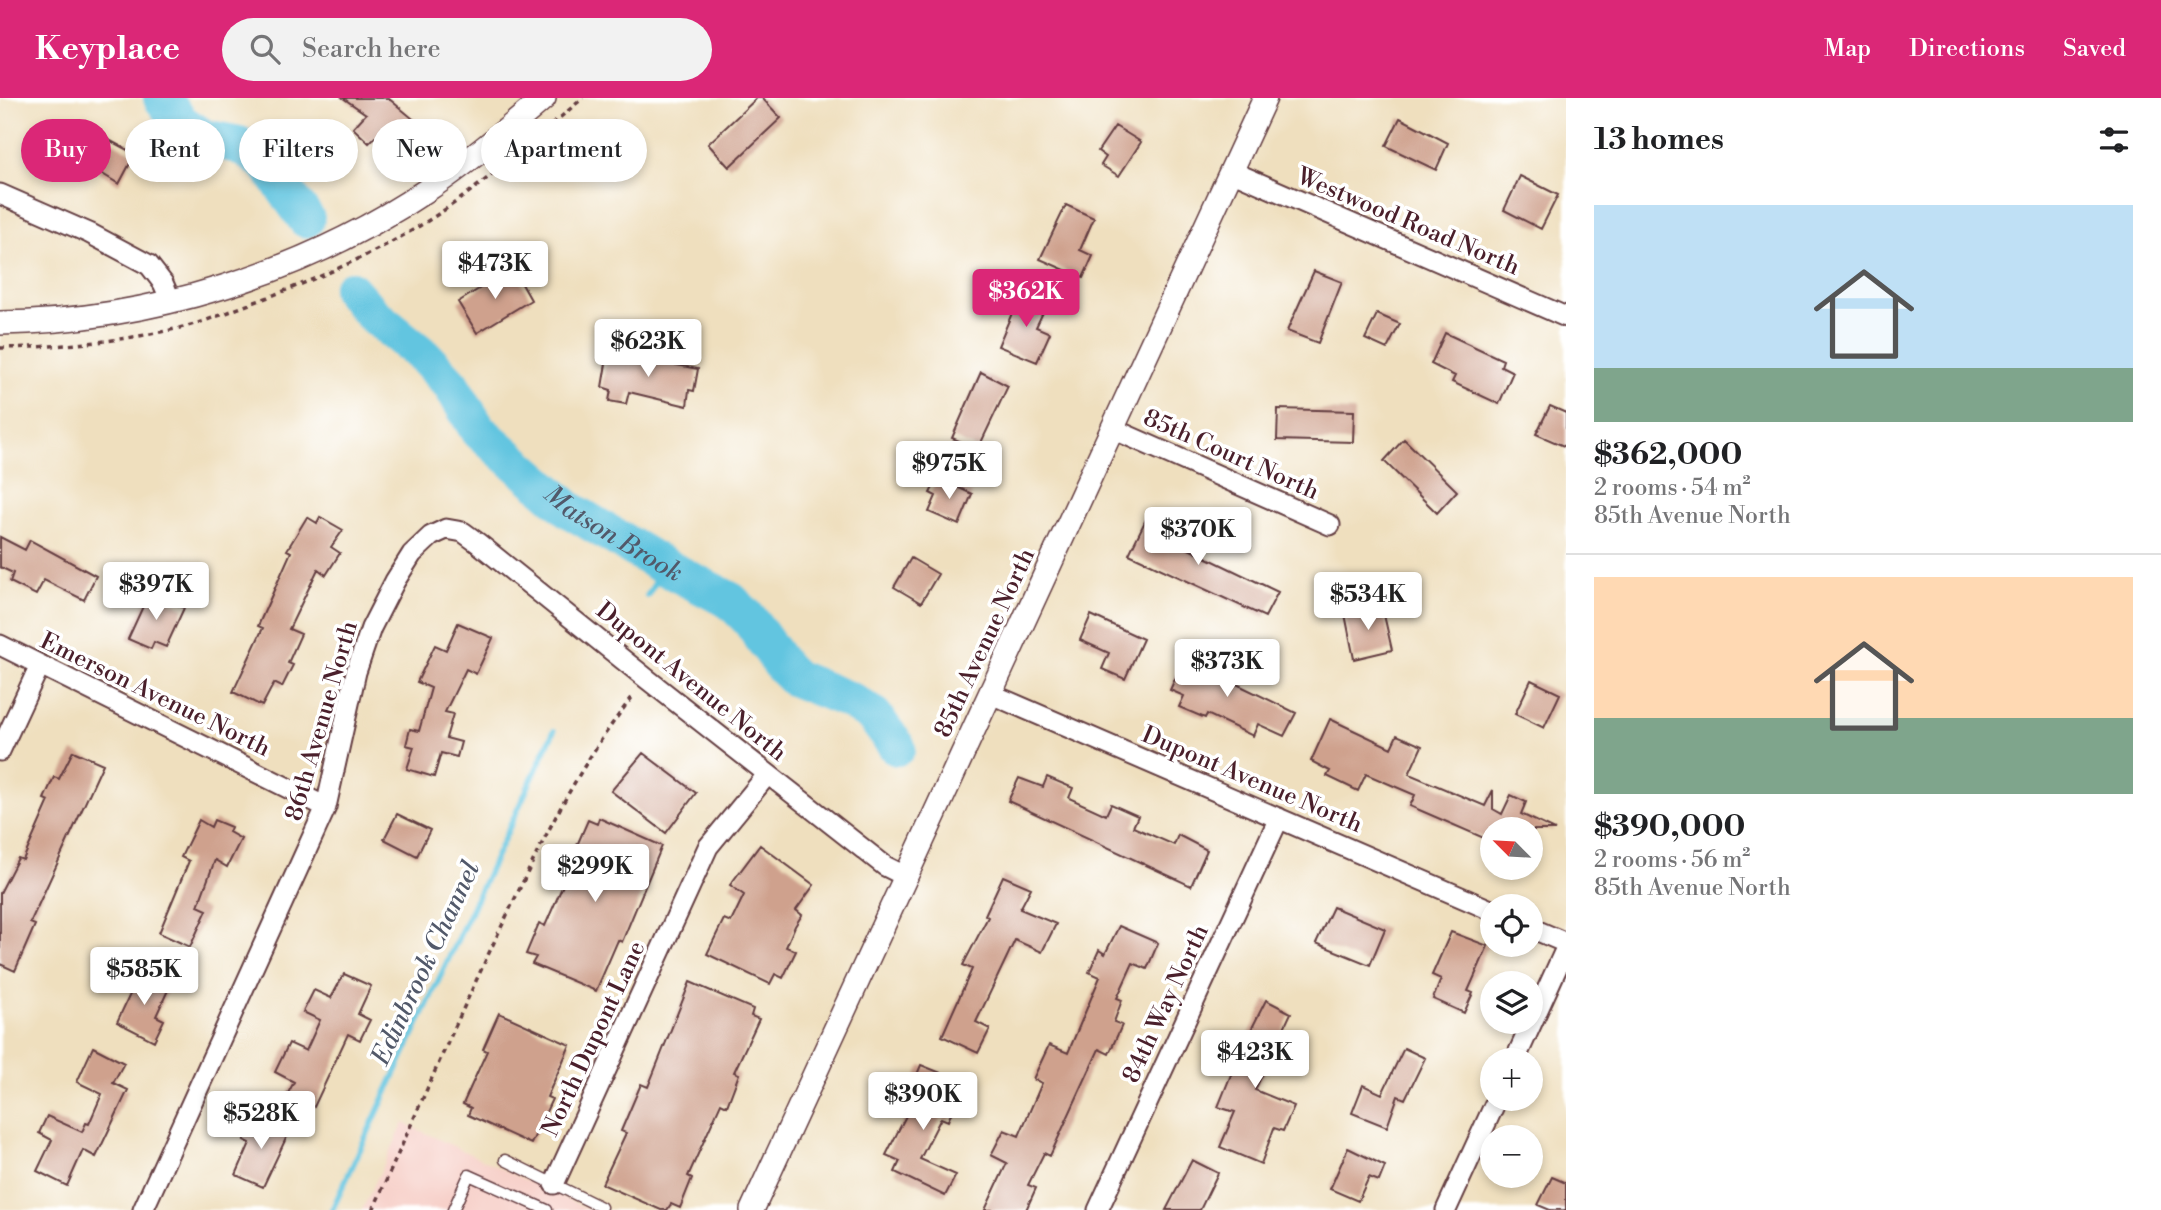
<!DOCTYPE html>
<meta charset="utf-8">
<style>
:root{--surface:#fff;--page:#f2f2f2;--text:#202124;--muted:#757577;--line:#e0e0e0;--accent:#db2777}
body{margin:0;font-family:"Libre Bodoni",serif;background:var(--page);color:var(--text);height:100vh;display:flex;flex-direction:column;font-size:26px;white-space:nowrap}
*{box-sizing:border-box;margin:0}
p{font-size:23px;color:var(--muted)}
.icon{flex:none;width:38px;height:38px;fill:none;stroke:currentColor;stroke-width:2;stroke-linecap:round;stroke-linejoin:round}
.map{position:relative;flex:1;overflow:hidden}
.side{display:flex;flex-direction:column;background:var(--surface);width:595px}
.side>*{flex:none}
.hud{position:absolute;left:21px;top:21px;width:665px;height:63px;display:flex;gap:14px}
.needle{width:46px;rotate:294deg}
.tools{position:absolute;left:1480px;top:719px;display:grid;gap:14px}
.tools a{display:grid;place-items:center;width:63px;height:63px;border-radius:50%;background:var(--surface);box-shadow:0 4px 10px #0003;font-size:35px}
.price{position:absolute;translate:-50% -60px;padding:0 16px;border-radius:7px;background:#fff;color:#222;font-size:23px;line-height:46px;filter:drop-shadow(0 2px 4px #0008)}
.price::after{content:'';position:absolute;left:50%;top:42px;width:21px;height:16px;margin-left:-10px;background:inherit;clip-path:polygon(0 0,100% 0,50% 100%)}
.price.selected{background:var(--accent);color:#fff}
ul{padding:0;list-style:none}
li{display:grid;align-content:center;gap:14px;height:371px;padding:0 28px}
li+li{border-top:2px solid var(--line)}
li span{display:grid;place-items:center;height:217px;border-radius:0px;color:#555}
li>.icon{margin-inline-start:auto}
span .icon{width:126px;height:126px;fill:#fffc;stroke-width:1}
li b{font-size:30px}
h2{display:flex;justify-content:space-between;align-items:center;height:84px;padding:0 28px;font-size:30px}
.tag{padding:0 24px;border-radius:32px;background:var(--surface);box-shadow:0 4px 10px #0003;font-size:24px;line-height:63px}
.tag.selected{background:var(--accent);color:#fff}
header{display:flex;align-items:center;gap:42px;box-sizing:border-box;height:98px;padding:0 35px;background:var(--accent);color:#fff}
header strong{font-size:33px}
nav{display:flex;gap:38px;margin-inline-start:auto;font-size:24px}
.search{width:490px;height:63px;background:var(--page);display:flex;align-items:center;gap:18px;box-sizing:border-box;padding:0 24px;border-radius:38px;color:var(--muted);font-size:26px}
main{display:flex;flex:1;min-height:0}
.map>svg:first-child{display:block}
.built{fill:#f7d0c9}
.lines{fill:none;stroke-linecap:round;stroke-linejoin:round}
.stream{stroke:#62c5e0;stroke-width:6}
.river{stroke:#62c5e0;stroke-width:38}
.building{fill:#cfa18d}
.service-casing{stroke:#633c41;stroke-width:13}
.minor-casing{stroke:#633c41;stroke-width:23}
.tertiary-casing{stroke:#633c41;stroke-width:26}
.path{stroke:#633c41;stroke-width:3.5;stroke-dasharray:5 5;stroke-linecap:butt}
.service{stroke:#fff;stroke-width:10}
.minor{stroke:#fff;stroke-width:19}
.tertiary{stroke:#fff;stroke-width:23}
.labels{text-anchor:middle;dominant-baseline:central;stroke-width:7;stroke-linejoin:round;paint-order:stroke}
.street-label{font-size:24px;fill:#4a1f2b;stroke:#fff}
.water-label{font-size:26px;font-style:italic;fill:#52596a;stroke:#fff}
</style>
<header>
<strong>Keyplace</strong>
<div class="search"><svg class="icon" aria-label="search" viewBox="0 0 24 24"><circle cx="10" cy="10" r="6"/><path d="M15 15l6 6"/></svg>Search here</div>
<nav><a>Map</a><a>Directions</a><a>Saved</a></nav>
</header>
<main>
<div class="map">
<svg width="1566" height="1112" viewBox="0 0 1566 1112">
<rect width="100%" height="100%" fill="#fff"/>
<filter id="ink" filterUnits="userSpaceOnUse"><feTurbulence type="fractalNoise" baseFrequency=".0143" numOctaves="2"/><feDisplacementMap in="SourceGraphic" scale="14" xChannelSelector="R" yChannelSelector="G"/><feConvolveMatrix kernelMatrix="1 2 1 2 8 2 1 2 1" color-interpolation-filters="sRGB"/></filter>
<filter id="wash" filterUnits="userSpaceOnUse"><feTurbulence type="fractalNoise" baseFrequency=".00686" numOctaves="4" result="noise"/><feDisplacementMap in="SourceGraphic" scale="28" xChannelSelector="R" yChannelSelector="G"/><feGaussianBlur stdDeviation="1.57" result="paint"/><feColorMatrix in="noise" values="0 0 0 0 0 0 0 0 0 0 0 0 0 0 0 0 0 1.4 0 .05"/><feComposite in="paint" operator="in"/></filter>
<g filter="url(#wash)">
<rect width="100%" height="100%" fill="#efdfbe"/>
<path class="built" d="M 404,1025 L 590,1112 L 362,1112 Z"/>
<g class="lines">
<path class="stream" d="M 647,498 L 665,469
M 332,1112 L 554,633"/>
<g class="river">
<path d="M 162,0 L 180,24 L 204,40 L 239,47 L 266,65 L 306,121"/>
<path id="s1" d="M 351,192 L 372,216 L 426,260 L 451,287 L 478,332 L 570,412 L 665,469 L 731,503 L 750,522 L 783,569 L 794,580 L 851,603 L 874,618 L 897,649"/>
</g>
</g>
<g id="blocks">
<path class="building" d="M 343,0 L 388,0 L 418,25 L 393,54 L 375,39 L 369,45 L 353,30 L 366,16 Z
M 757,0 L 762,0 L 781,20 L 729,69 L 708,46 Z
M 1400,20 L 1448,45 L 1436,72 L 1386,48 Z
M 1115,28 L 1141,44 L 1119,78 L 1101,67 L 1106,59 L 1098,53 Z
M 107,41 L 135,56 L 119,86 L 91,69 Z
M 1520,78 L 1558,97 L 1541,131 L 1504,112 Z
M 1066,107 L 1094,120 L 1080,152 L 1093,158 L 1083,180 L 1040,161 Z
M 513,170 L 531,202 L 477,235 L 458,204 Z
M 1314,173 L 1342,184 L 1318,245 L 1287,233 Z
M 1021,194 L 1047,206 L 1036,229 L 1050,235 L 1037,264 L 998,248 Z
M 1377,216 L 1400,226 L 1387,251 L 1365,241 Z
M 1445,235 L 1503,262 L 1501,268 L 1513,274 L 1499,306 L 1452,284 L 1455,278 L 1431,266 Z
M 608,254 L 698,271 L 694,293 L 689,292 L 687,308 L 629,294 L 626,306 L 609,303 L 611,292 L 602,289 Z
M 981,274 L 1008,288 L 978,351 L 952,340 Z
M 1550,308 L 1566,315 L 1566,349 L 1536,336 Z
M 1278,311 L 1354,313 L 1353,344 L 1277,342 Z
M 1404,341 L 1457,393 L 1437,415 L 1384,363 Z
M 938,380 L 972,396 L 959,427 L 929,414 L 936,398 L 930,395 Z
M 1150,413 L 1175,425 L 1168,441 L 1278,494 L 1265,519 L 1129,456 Z
M 307,419 L 317,425 L 320,419 L 343,432 L 331,449 L 340,455 L 326,477 L 318,471 L 289,531 L 301,536 L 288,565 L 293,567 L 282,589 L 274,585 L 262,608 L 233,594 L 263,530 L 258,528 L 291,454 L 287,452 Z
M 0,439 L 25,452 L 30,442 L 96,478 L 84,502 L 44,482 L 36,497 L 10,484 L 13,475 L 0,469 Z
M 911,460 L 938,476 L 921,505 L 894,489 Z
M 150,493 L 184,510 L 166,549 L 154,544 L 151,551 L 128,541 Z
M 1382,508 L 1392,552 L 1354,561 L 1345,516 Z
M 1091,517 L 1143,541 L 1125,581 L 1102,571 L 1109,555 L 1080,542 Z
M 458,525 L 493,540 L 476,576 L 466,571 L 445,614 L 453,616 L 446,640 L 461,644 L 457,659 L 441,655 L 434,679 L 407,671 L 414,649 L 406,647 L 410,631 L 419,633 L 431,590 L 417,584 L 435,547 L 446,552 Z
M 1187,554 L 1228,572 L 1224,580 L 1296,615 L 1284,638 L 1258,626 L 1253,638 L 1207,616 L 1205,620 L 1179,609 L 1184,598 L 1170,592 Z
M 1531,582 L 1560,596 L 1544,630 L 1515,616 Z
M 1330,621 L 1391,650 L 1397,637 L 1422,648 L 1409,676 L 1485,708 L 1493,692 L 1493,711 L 1502,716 L 1511,697 L 1526,704 L 1521,716 L 1555,732 L 1493,732 L 1493,744 L 1410,708 L 1415,697 L 1366,676 L 1358,693 L 1327,678 L 1330,673 L 1311,663 Z
M 73,653 L 103,666 L 30,825 L 35,827 L 15,873 L 0,866 L 0,795 L 18,760 L 23,762 L 49,703 L 44,701 L 54,679 L 59,681 Z
M 643,655 L 696,695 L 666,735 L 611,693 Z
M 1047,679 L 1073,690 L 1069,700 L 1106,717 L 1111,706 L 1138,718 L 1133,729 L 1174,747 L 1178,737 L 1207,752 L 1191,788 L 1008,703 L 1019,680 L 1043,689 Z
M 397,716 L 430,732 L 417,758 L 384,741 Z
M 599,720 L 662,748 L 622,844 L 618,842 L 596,893 L 532,866 L 536,859 L 526,856 L 539,825 L 545,828 L 578,753 L 575,752 L 588,722 L 597,726 Z
M 199,722 L 211,729 L 214,722 L 231,729 L 229,734 L 241,741 L 227,769 L 215,762 L 198,808 L 207,812 L 190,849 L 159,835 L 189,763 L 181,759 Z
M 760,747 L 814,787 L 796,812 L 802,817 L 795,828 L 786,849 L 796,853 L 783,880 L 775,876 L 770,886 L 707,856 L 724,821 L 731,824 L 744,797 L 730,787 Z
M 1003,778 L 1031,790 L 1020,811 L 1056,826 L 1042,854 L 1015,842 L 976,924 L 990,931 L 978,955 L 942,938 L 972,871 L 963,867 L 988,819 L 985,817 Z
M 1333,809 L 1385,831 L 1370,867 L 1316,845 Z
M 1119,828 L 1158,845 L 1147,871 L 1133,865 L 1117,900 L 1122,902 L 1114,924 L 1122,927 L 1109,956 L 1099,951 L 1050,1058 L 1044,1055 L 1028,1087 L 1036,1090 L 1026,1112 L 985,1112 L 1007,1065 L 991,1057 L 1004,1032 L 1019,1038 L 1042,985 L 1033,981 L 1049,947 L 1068,955 L 1100,879 L 1089,874 L 1099,852 L 1105,856 Z
M 1451,834 L 1488,848 L 1468,893 L 1473,895 L 1464,915 L 1433,901 L 1441,881 L 1432,877 Z
M 140,875 L 169,890 L 156,918 L 164,922 L 154,943 L 117,924 Z
M 344,876 L 371,888 L 358,916 L 370,922 L 360,942 L 348,936 L 314,1009 L 287,997 L 294,984 L 275,974 L 289,945 L 306,953 L 320,922 L 303,914 L 314,892 L 331,900 Z
M 690,884 L 753,911 L 751,918 L 759,921 L 734,974 L 739,976 L 727,1008 L 721,1005 L 688,1078 L 692,1080 L 680,1110 L 671,1106 L 667,1112 L 661,1112 L 602,1086 L 626,1035 L 621,1033 L 641,986 L 648,989 Z
M 1266,902 L 1291,915 L 1255,992 L 1294,1008 L 1283,1033 L 1274,1030 L 1261,1066 L 1220,1049 L 1235,1014 L 1218,1009 L 1241,952 Z
M 499,915 L 570,947 L 547,999 L 552,1001 L 531,1046 L 468,1017 L 471,1010 L 463,1006 L 487,953 L 483,951 Z
M 93,949 L 124,965 L 113,985 L 128,992 L 96,1059 L 83,1052 L 67,1088 L 37,1073 L 52,1042 L 39,1035 L 47,1018 L 82,1034 L 86,1025 L 89,1026 L 102,996 L 77,984 Z
M 1404,950 L 1425,960 L 1405,1001 L 1398,998 L 1387,1029 L 1352,1015 L 1363,987 L 1382,996 Z
M 921,967 L 941,975 L 936,990 L 958,999 L 948,1023 L 941,1020 L 920,1061 L 956,1077 L 945,1098 L 895,1074 L 900,1063 L 886,1057 L 911,1008 L 905,1005 Z
M 255,1019 L 289,1034 L 263,1089 L 236,1077 L 250,1045 L 244,1042 Z
M 1348,1050 L 1385,1068 L 1379,1083 L 1369,1079 L 1358,1103 L 1330,1091 Z
M 1192,1062 L 1218,1075 L 1200,1112 L 1166,1112 Z
M 1552,1079 L 1566,1085 L 1566,1112 L 1550,1112 L 1538,1107 Z"/>
</g>
</g>
<g filter="url(#ink)">
<use href="#blocks" fill-opacity="0" stroke="#633c41" stroke-width="2"/>
<g class="lines">
<defs>
<path id="service" d="M 505,1062 L 601,1109
M 453,1112 L 469,1077 L 547,1112"/>
<path id="minor" d="M 1231,73 L 1566,219
M 0,96 L 89,135 L 149,167 L 163,185 L 171,203
M 1113,331 L 1330,427
M 0,547 L 326,709
M 991,596 L 1493,813
M 0,653 L 40,567
M 1531,830 L 1566,845
M 1515,962 L 1566,850
M 554,1086 L 708,749 L 767,677
M 143,1112 L 326,709 L 356,574 L 371,530 L 395,483 L 412,456 L 431,438 L 446,431 L 463,434 L 478,445 L 647,581 L 885,768 L 905,778
M 1098,1112 L 1279,720
M 1446,1112 L 1497,1001"/>
<path id="tertiary" d="M 0,225 C 149,223 304,175 427,92 C 468,65 507,32 544,0
M 752,1112 L 1265,0"/>
</defs>
<use href="#service" class="service-casing"/>
<use href="#minor" class="minor-casing"/>
<use href="#tertiary" class="tertiary-casing"/>
<path class="path" d="M 0,250 C 58,249 117,244 175,231 C 203,225 228,214 255,204 C 328,177 401,145 464,98 C 505,68 544,33 583,0
M 373,1112 C 417,1014 460,915 507,817 C 544,740 580,664 634,597"/>
<use href="#service" class="service"/>
<use href="#minor" class="minor"/>
<use href="#tertiary" class="tertiary"/>
</g>
</g>
<g class="labels">
<g class="street-label">
<text transform="translate(1408 124) rotate(23)">Westwood Road North</text>
<text transform="translate(1231 357) rotate(24)">85th Court North</text>
<text transform="translate(985 545) rotate(-65)">85th Avenue North</text>
<text transform="translate(691 584) rotate(39)">Dupont Avenue North</text>
<text transform="translate(155 597) rotate(26)">Emerson Avenue North</text>
<text transform="translate(322 623) rotate(-74)">86th Avenue North</text>
<text transform="translate(1252 682) rotate(23)">Dupont Avenue North</text>
<text transform="translate(1166 906) rotate(-65)">84th Way North</text>
<text transform="translate(594 941) rotate(-65)">North Dupont Lane</text>
</g>
<g class="water-label">
<text stroke="none"><textPath href="#s1" startOffset="362">Matson Brook</textPath></text>
<text transform="translate(426 865) rotate(-65)">Edinbrook Channel</text>
</g>
</g>
</svg>
<div class="tools">
<a><svg class="needle" viewBox="-14 -14 28 28"><path d="M0-13l5 13h-10z" fill="#e53935"/><path d="M0 13l5-13h-10z" fill="#757577"/></svg></a>
<a><svg class="icon" aria-label="locate" viewBox="0 0 24 24"><circle cx="12" cy="12" r="6"/><path d="M12 2v4M12 18v4M2 12h4M18 12h4"/></svg></a>
<a><svg class="icon" aria-label="layers" viewBox="0 0 24 24"><path d="M12 4l9 5-9 5-9-5zM3 14l9 5 9-5"/></svg></a>
<a>+</a>
<a>−</a>
</div>
<b class="price" style="left:495px;top:203px">$473K</b>
<b class="price selected" style="left:1026px;top:231px">$362K</b>
<b class="price" style="left:648px;top:281px">$623K</b>
<b class="price" style="left:949px;top:403px">$975K</b>
<b class="price" style="left:1198px;top:469px">$370K</b>
<b class="price" style="left:156px;top:524px">$397K</b>
<b class="price" style="left:1368px;top:534px">$534K</b>
<b class="price" style="left:1227px;top:601px">$373K</b>
<b class="price" style="left:595px;top:806px">$299K</b>
<b class="price" style="left:144px;top:909px">$585K</b>
<b class="price" style="left:1255px;top:992px">$423K</b>
<b class="price" style="left:923px;top:1034px">$390K</b>
<b class="price" style="left:261px;top:1053px">$528K</b>
<div class="hud">
<a class="tag selected">Buy</a>
<a class="tag">Rent</a>
<a class="tag">Filters</a>
<a class="tag">New</a>
<a class="tag">Apartment</a>
</div>
</div>
<section class="side">
<h2>13 homes<svg class="icon" aria-label="filters" viewBox="0 0 24 24"><path d="M4 7h16M4 17h16"/><circle cx="9" cy="7" r="2"/><circle cx="15" cy="17" r="2"/></svg></h2>
<ul>
<li><span style="background:linear-gradient(#bfe0f5 75%,#7fa58c 0)"><svg class="icon" aria-label="home" viewBox="0 0 24 24"><path d="M3 11l9-7 9 7M6 9v11h12V9"/></svg></span><div><b>$362,000</b><p>2 rooms · 54 m²</p><p>85th Avenue North</p></div></li>
<li><span style="background:linear-gradient(#ffd9b3 65%,#7fa58c 0)"><svg class="icon" aria-label="home" viewBox="0 0 24 24"><path d="M3 11l9-7 9 7M6 9v11h12V9"/></svg></span><div><b>$390,000</b><p>2 rooms · 56 m²</p><p>85th Avenue North</p></div></li>
</ul>
</section>
</main>
